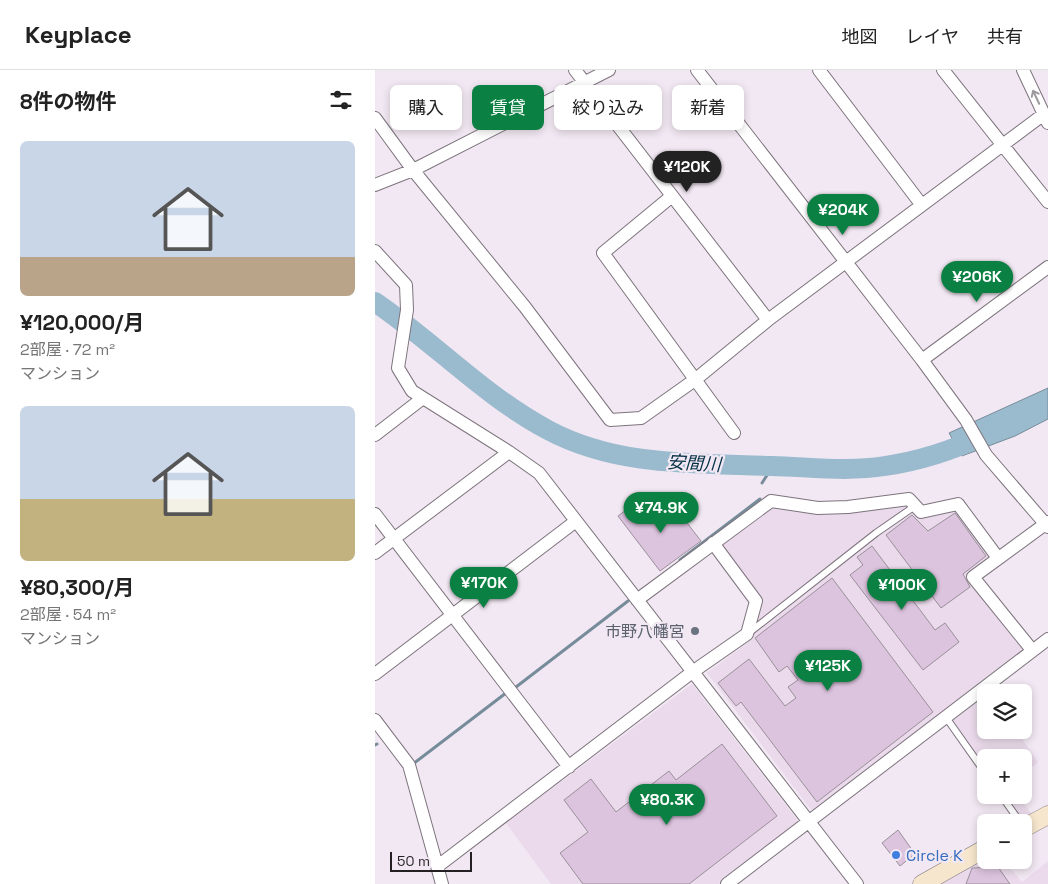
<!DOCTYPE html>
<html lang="ja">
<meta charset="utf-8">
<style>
:root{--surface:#fff;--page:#f6f6f6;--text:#222;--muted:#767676;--line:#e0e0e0;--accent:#0b8043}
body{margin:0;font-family:"Space Grotesk","Noto Sans JP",sans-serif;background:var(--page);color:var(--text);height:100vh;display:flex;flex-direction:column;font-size:19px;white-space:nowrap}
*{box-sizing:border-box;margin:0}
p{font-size:16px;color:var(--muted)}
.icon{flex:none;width:28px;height:28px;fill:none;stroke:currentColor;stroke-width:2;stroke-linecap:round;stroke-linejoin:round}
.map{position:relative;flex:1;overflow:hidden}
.details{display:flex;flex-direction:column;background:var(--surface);width:375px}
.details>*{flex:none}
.hud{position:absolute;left:15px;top:15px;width:475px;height:45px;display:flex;gap:10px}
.fabs{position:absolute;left:602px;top:614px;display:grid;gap:10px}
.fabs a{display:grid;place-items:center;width:55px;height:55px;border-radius:8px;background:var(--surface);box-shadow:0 2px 8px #0003;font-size:25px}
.scale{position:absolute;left:15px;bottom:12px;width:82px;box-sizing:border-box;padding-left:5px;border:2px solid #231f23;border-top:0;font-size:14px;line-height:18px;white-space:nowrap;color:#231f23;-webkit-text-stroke:4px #f2e8f3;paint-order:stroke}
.price{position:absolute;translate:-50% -42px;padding:0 11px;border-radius:18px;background:var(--accent);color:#fff;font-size:16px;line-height:32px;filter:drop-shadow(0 1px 2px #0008)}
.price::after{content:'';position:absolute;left:50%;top:30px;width:15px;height:11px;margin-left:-8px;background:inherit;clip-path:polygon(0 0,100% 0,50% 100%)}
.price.active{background:#222;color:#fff}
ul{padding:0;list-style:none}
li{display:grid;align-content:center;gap:10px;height:265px;padding:0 20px}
li span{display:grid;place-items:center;height:155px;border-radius:8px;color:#555}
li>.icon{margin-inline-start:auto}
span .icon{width:90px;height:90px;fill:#fffc;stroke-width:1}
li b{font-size:21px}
h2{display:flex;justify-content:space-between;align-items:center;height:60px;padding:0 20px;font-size:21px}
.pill{padding:0 18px;border-radius:8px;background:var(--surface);box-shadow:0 2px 8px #0003;font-size:18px;line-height:45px}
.pill.active{background:var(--accent);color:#fff}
header{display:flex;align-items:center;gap:30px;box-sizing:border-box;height:70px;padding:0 25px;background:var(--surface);border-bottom:1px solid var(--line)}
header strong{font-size:24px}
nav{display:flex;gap:28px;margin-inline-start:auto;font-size:18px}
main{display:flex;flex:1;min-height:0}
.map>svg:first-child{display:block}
.built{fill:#eadaeb}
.water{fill:#9abacd;stroke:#768c9a}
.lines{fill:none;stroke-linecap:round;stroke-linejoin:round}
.stream{stroke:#768c9a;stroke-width:3}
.river{stroke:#9abacd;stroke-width:20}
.building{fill:#dcc4de;stroke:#9a909a}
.lane-casing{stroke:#7d747d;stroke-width:8}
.street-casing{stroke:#7d747d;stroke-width:14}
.secondary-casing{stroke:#7d747d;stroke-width:19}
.lane{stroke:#fff;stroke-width:6}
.street{stroke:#fff;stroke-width:12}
.secondary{stroke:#f5e6cd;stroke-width:18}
.oneway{stroke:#9c9a9c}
.worship-dot{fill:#6b7280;stroke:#f2e8f3;stroke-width:2}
.shop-dot{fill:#3f7fe0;stroke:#f2e8f3;stroke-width:2}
.labels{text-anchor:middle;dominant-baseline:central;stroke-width:4.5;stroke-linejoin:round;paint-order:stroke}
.worship-label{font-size:16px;fill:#5b616d;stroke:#f2e8f3;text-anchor:end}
.shop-label{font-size:16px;fill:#366cbe;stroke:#f2e8f3;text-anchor:start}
.water-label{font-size:18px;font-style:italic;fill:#053147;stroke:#f2e8f3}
</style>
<header>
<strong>Keyplace</strong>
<nav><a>地図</a><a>レイヤ</a><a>共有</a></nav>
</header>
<main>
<section class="details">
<h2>8件の物件<svg class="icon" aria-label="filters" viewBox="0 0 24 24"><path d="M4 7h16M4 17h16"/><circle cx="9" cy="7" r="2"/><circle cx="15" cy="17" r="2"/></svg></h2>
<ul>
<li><span style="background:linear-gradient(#c9d6e8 75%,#b9a48a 0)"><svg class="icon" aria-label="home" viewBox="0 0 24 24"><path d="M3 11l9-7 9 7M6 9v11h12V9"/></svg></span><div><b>¥120,000/月</b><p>2部屋 · 72 m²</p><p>マンション</p></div></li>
<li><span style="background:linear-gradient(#c9d6e8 60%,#c2b280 0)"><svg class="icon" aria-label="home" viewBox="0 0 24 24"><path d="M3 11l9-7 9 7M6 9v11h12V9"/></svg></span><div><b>¥80,300/月</b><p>2部屋 · 54 m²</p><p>マンション</p></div></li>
</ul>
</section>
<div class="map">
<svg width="673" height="814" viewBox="0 0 673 814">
<rect width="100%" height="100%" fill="#f2e8f3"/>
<path class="built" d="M 533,433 L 540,441 L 581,439 L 617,487 L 594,507 L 649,581 L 608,613 L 614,622 L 611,622 L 611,660 L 641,660 L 663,692 L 649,705 L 649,688 L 611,688 L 611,712 L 564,644 L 437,741 L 332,603 L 376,570 L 386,527 L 346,475 L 396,437 Z
M 317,614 L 424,752 L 344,814 L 176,814 L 131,753 Z
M 620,725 L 642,725 L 659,747 L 649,752 L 640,752 Z
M 611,787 L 611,790 L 628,790 L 647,812 L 673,791 L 673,814 L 568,814 L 566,811 Z"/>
<path class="water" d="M 673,318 L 673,349 L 640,366 L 587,386 L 574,363 Z"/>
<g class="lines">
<path class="stream" d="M 387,413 L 398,396
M 305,490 L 385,429
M 141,617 L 253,531
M 0,675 L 2,674
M 37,692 L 38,694 L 131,623"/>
<path class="river" d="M 0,232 C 59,272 109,326 173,360 C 242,397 321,393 397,396 C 435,397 473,402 510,396 C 544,391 576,381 607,366"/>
</g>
<path class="building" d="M 296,432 L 326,471 L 285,501 L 243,446 L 259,434 L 272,451 Z
M 580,443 L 611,486 L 588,504 L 595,517 L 566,538 L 511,465 L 537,445 L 553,461 Z
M 497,476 L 560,560 L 570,553 L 584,572 L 548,600 L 475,505 L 488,495 L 482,487 Z
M 457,508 L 558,642 L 442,732 L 366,632 L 361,636 L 343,613 L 374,589 L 410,636 L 421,628 L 413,617 L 423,610 L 412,596 L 404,602 L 380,568 Z
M 347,674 L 402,746 L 314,814 L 208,814 L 185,783 L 213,762 L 189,730 L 216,709 L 241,742 L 294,701 L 301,710 Z
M 523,760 L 540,784 L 525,796 L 507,773 Z
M 623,797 L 635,814 L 591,814 L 597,798 Z"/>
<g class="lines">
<defs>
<path id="lane" d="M 375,562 L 501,463 L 540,436
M 570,646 L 611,704
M 626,725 L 645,752"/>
<path id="street" d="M 200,0 L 393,250
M 322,0 L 547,290 L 591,350 L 611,385 L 673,457
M 444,0 L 546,134
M 568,0 L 673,132
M 648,0 L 673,53
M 0,48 L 38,100 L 150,237 L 235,350 L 266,348 L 321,309 L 393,250 L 669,44
M 0,115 L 38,100 L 234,0
M 297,126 L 228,183 L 359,363
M 0,181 L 31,215 L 32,240 L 23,298 L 37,321 L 134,382 L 164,403 L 482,814
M 547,290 L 673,197
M 0,365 L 48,328
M 0,444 L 194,697
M 0,483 L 134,382
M 262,530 L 396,431 L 443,438 L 473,437 L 534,429 L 546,442 L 583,434 L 623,488
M 657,580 L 598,507 L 673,452
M 0,604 L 201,451
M 0,650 L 34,695 L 67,814
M 63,796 L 316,603 L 372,564 L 381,531 L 338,473
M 352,814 L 673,569"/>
<path id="secondary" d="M 649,758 L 673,745
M 547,814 L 611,778"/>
</defs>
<use href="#lane" class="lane-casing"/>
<use href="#street" class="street-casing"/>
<use href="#secondary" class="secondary-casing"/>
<use href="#lane" class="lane"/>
<use href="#street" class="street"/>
<use href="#secondary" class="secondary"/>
</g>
<defs><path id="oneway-shaft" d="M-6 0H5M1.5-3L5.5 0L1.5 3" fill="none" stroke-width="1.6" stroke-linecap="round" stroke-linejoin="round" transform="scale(1.25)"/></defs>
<use class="oneway" href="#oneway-shaft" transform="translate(661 27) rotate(-115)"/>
<circle class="worship-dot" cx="320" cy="561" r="5"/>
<circle class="shop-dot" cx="521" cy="785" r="5"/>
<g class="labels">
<g class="worship-label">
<text x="310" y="561">市野八幡宮</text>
</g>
<g class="shop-label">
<text x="531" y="785">Circle K</text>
</g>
<g class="water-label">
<text transform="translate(319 393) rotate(3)">安間川</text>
</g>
</g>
</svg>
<div class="fabs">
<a><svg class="icon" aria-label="layers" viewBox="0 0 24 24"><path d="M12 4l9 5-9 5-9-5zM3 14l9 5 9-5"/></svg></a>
<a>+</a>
<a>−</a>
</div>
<div class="scale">50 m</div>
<b class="price active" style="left:312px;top:123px">¥120K</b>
<b class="price" style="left:468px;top:166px">¥204K</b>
<b class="price" style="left:602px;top:233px">¥206K</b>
<b class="price" style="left:286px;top:464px">¥74.9K</b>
<b class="price" style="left:109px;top:539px">¥170K</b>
<b class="price" style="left:527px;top:541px">¥100K</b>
<b class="price" style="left:453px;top:622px">¥125K</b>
<b class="price" style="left:292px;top:756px">¥80.3K</b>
<div class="hud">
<a class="pill">購入</a>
<a class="pill active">賃貸</a>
<a class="pill">絞り込み</a>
<a class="pill">新着</a>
</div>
</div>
</main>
